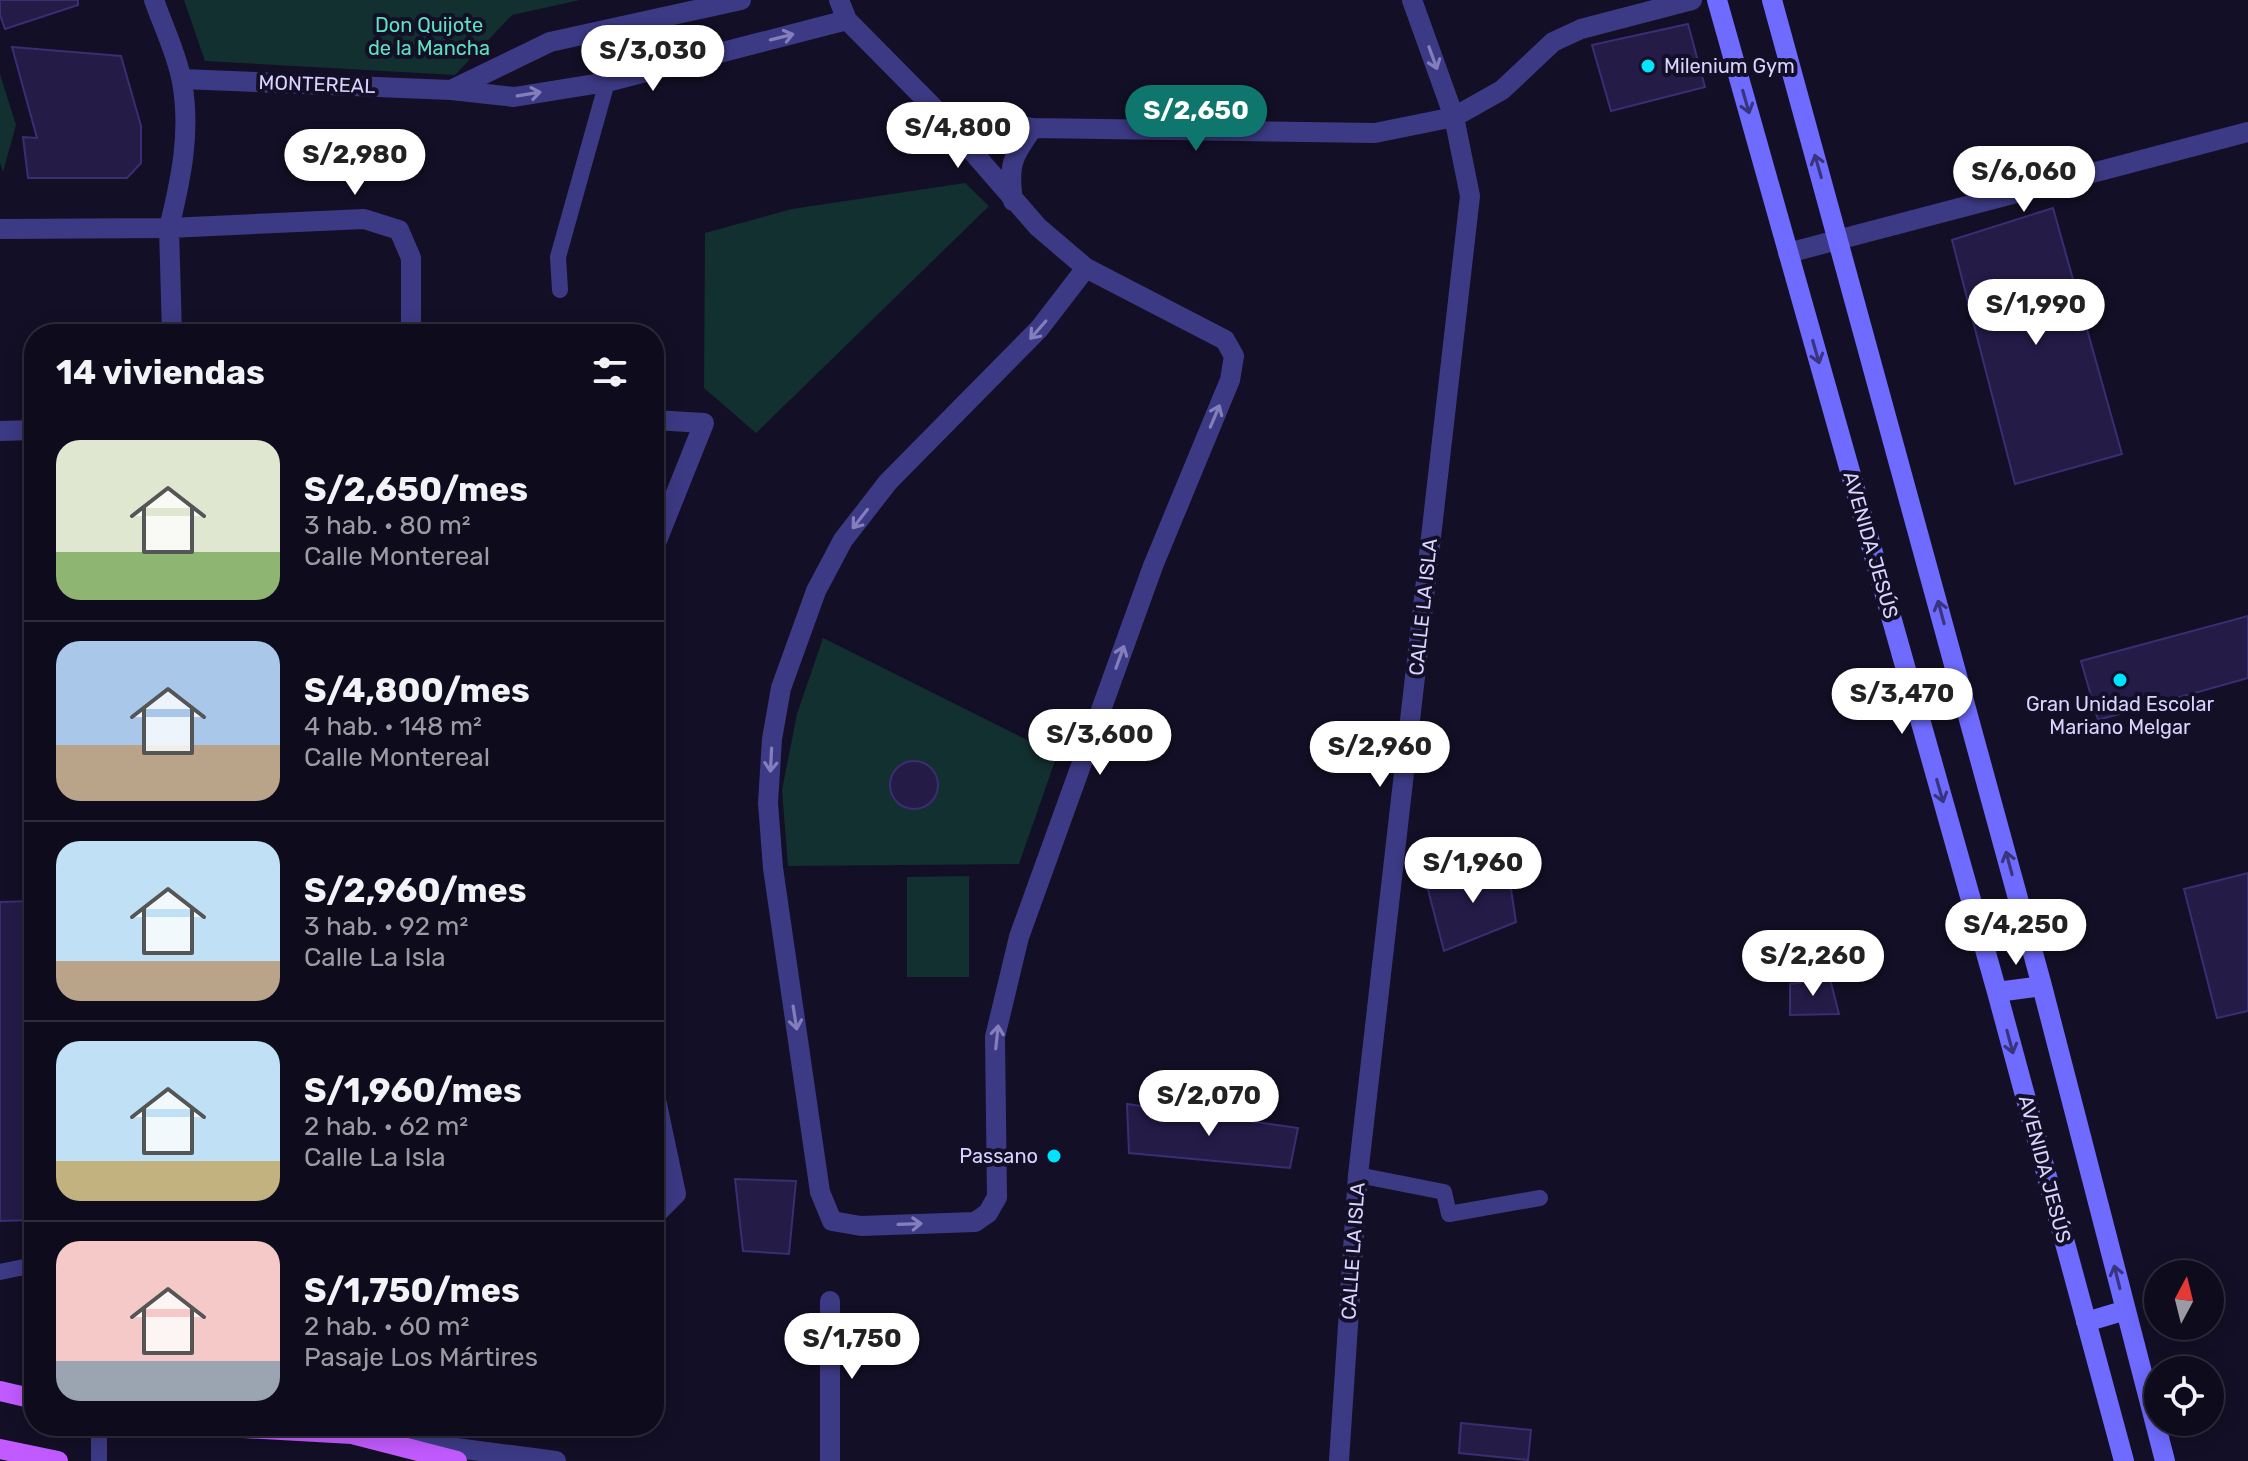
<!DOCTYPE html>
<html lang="es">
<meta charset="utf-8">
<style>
:root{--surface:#0e0b1c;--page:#171425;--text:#f1f3f6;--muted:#9b9ba3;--line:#2e2b3b;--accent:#0f766e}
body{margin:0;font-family:Rubik,sans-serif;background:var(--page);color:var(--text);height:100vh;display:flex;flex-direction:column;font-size:30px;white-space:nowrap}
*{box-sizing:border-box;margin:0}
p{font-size:26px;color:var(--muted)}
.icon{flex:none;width:44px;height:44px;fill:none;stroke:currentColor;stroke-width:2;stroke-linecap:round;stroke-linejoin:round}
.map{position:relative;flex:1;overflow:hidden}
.panel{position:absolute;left:24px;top:324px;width:640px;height:1112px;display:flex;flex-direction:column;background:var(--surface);border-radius:32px;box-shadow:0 4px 20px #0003,0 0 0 2px var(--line)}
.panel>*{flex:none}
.needle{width:52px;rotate:7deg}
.fabs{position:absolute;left:2144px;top:1260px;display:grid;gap:16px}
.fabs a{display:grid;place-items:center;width:80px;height:80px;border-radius:50%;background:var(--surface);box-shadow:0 4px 20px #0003,0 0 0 2px var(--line);font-size:40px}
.price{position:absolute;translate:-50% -68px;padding:0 18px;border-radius:28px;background:#fff;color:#222;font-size:26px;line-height:52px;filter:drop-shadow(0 2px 4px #0008)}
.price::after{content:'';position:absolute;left:50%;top:48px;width:24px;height:18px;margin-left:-12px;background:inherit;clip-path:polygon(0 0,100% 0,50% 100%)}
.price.selected{background:var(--accent);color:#fff}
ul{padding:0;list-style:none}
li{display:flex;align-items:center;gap:24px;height:200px;padding:0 32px}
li+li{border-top:2px solid var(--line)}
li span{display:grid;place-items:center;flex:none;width:224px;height:160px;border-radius:24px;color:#555}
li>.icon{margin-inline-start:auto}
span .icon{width:96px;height:96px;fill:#fffc;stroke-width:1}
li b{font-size:34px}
h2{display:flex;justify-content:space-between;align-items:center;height:96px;padding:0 32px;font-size:34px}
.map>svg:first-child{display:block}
.green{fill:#12302f}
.building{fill:#241b47;stroke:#3b2d73;stroke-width:2}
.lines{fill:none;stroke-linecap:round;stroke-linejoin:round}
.service{stroke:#3d3a85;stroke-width:16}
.minor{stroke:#3d3a85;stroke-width:20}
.tertiary{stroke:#3d3a85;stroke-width:20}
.secondary{stroke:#6f6bff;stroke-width:20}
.primary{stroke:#c25bff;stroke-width:20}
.oneway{stroke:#837fbc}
.oneway2{stroke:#38347d}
.poi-dot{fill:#00e5ff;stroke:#130f26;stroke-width:3}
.labels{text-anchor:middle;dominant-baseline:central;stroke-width:8;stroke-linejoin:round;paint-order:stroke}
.park-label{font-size:20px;fill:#5fe0c0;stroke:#130f26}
.poi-label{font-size:20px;fill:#d9d4ff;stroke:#130f26;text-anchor:start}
.street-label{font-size:20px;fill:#d9d4ff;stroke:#130f26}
</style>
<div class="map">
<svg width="2248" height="1461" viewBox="0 0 2248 1461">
<rect width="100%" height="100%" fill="#130f26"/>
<path class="green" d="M 184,0 L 580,0 L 512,15 L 455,75 L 205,61 Z
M 0,74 L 16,125 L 3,172 L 0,162 Z
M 965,183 L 989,206 L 756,433 L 704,388 L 705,233 L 792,209 Z
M 823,638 L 1057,755 L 1019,864 L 788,866 L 782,790 L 797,714 Z
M 969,876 L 969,977 L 907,977 L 907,877 Z"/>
<path class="building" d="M 0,0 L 78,0 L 78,5 L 5,29 L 0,15 Z
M 1688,24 L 1705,87 L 1611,111 L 1592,45 Z
M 12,47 L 121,56 L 141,126 L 141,163 L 127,178 L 28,178 L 23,137 L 37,138 Z
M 2053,208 L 2122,454 L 2015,484 L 1952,240 Z
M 2248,616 L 2248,678 L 2098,720 L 2081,661 Z
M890 785a24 24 0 1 1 48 0a24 24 0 1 1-48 0Z
M 1507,863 L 1516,922 L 1444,951 L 1427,886 Z
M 2248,873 L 2248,1011 L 2217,1018 L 2184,889 Z
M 34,901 L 34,1220 L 0,1221 L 0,902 Z
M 1830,979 L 1839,1014 L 1790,1015 L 1790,984 Z
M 1127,1104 L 1298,1128 L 1290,1168 L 1129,1153 Z
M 735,1179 L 796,1181 L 789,1254 L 743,1251 Z
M 1461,1423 L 1531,1430 L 1528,1460 L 1459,1453 Z"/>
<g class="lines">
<path class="service" d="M 560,290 L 558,257 L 607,82
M 1358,1175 L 1444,1192 L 1449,1214 L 1540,1198
M 0,1272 L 34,1265
M 99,1461 L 99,1426"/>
<path class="minor" d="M 839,0 L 847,20 L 937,111 L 1038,227 L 1086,268 L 1225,340 L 1234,356 L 1230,380 L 1153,566 L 1019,937 L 995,1037 L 997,1197 L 988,1213 L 975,1222 L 861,1226 L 832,1221 L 820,1192 L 773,868 L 768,803 L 772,739 L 781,688 L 816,591 L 843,540 L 888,482 L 1039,329 L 1086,268
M 182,79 L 451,90 L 514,97 L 607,82 L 847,20
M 451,90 L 550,42 L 741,0
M 937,111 L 1033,128 L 1375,133 L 1454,117 L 1502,90 L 1553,42 L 1581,29 L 1692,0
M 1013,201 C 1008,165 1012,157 1033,128
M 1788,253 L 2248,132
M 172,334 L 169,228 L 364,219 L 399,230 L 411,258 L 411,334
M 654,420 L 704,423 L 654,548
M 0,431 L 34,430
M 654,1090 L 676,1194 L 654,1216
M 830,1301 L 830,1461
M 411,1442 L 556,1461
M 1339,1461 L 1358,1175 L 1470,196 L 1454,117 L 1412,0"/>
<path class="tertiary" d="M 0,229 L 169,228 C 181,179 191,132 182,82 C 177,54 163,26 154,0"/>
<path class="secondary" d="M 1717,0 L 1997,992 L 2124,1461
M 1772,0 L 2042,986 L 2165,1461
M 1997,992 L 2042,986
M 2086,1322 L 2126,1310"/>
<path class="primary" d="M 0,1391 L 34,1399
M 208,1426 L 352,1434 L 457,1461
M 0,1449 L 58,1461"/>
</g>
<defs><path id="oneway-shaft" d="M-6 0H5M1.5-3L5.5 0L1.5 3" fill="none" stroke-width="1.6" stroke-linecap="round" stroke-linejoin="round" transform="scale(2)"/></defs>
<g class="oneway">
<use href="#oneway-shaft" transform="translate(782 37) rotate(-14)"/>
<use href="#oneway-shaft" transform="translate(1433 58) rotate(70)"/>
<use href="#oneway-shaft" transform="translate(529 94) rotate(-9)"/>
<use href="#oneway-shaft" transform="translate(1038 330) rotate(131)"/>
<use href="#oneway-shaft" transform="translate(1215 416) rotate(-67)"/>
<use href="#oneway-shaft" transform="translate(860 519) rotate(128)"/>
<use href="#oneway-shaft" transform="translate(1120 657) rotate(-70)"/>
<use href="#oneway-shaft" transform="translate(771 760) rotate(93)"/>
<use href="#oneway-shaft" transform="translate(795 1018) rotate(81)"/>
<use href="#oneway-shaft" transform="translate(997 1037) rotate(-84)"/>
<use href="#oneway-shaft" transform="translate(910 1224) rotate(-2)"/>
</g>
<g class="oneway2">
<use href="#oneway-shaft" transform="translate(1746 102) rotate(74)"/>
<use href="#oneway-shaft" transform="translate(1818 166) rotate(-106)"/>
<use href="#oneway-shaft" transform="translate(1816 352) rotate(74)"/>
<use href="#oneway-shaft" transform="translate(1941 612) rotate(-105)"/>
<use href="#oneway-shaft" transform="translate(1940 791) rotate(74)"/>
<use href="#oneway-shaft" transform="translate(2009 863) rotate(-105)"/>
<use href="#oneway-shaft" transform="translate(2010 1042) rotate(75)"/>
<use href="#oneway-shaft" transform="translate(2117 1277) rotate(-104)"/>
</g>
<g class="poi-dot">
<circle cx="1648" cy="66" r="8"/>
<circle cx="2120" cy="680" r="8"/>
<circle cx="1054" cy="1156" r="8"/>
</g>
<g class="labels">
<g class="park-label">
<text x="429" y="25">Don Quijote<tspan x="429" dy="23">de la Mancha</tspan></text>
</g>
<g class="poi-label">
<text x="1664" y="66">Milenium Gym</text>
<text x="2120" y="704" text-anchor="middle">Gran Unidad Escolar<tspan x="2120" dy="23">Mariano Melgar</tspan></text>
<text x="1038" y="1156" text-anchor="end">Passano</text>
</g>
<g class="street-label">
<text transform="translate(317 84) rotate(2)">MONTEREAL</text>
<text transform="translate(1871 545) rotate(74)">AVENIDA JESÚS</text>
<text transform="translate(1423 607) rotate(-84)">CALLE LA ISLA</text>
<text transform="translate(2045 1169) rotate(75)">AVENIDA JESÚS</text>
<text transform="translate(1353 1251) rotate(-86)">CALLE LA ISLA</text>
</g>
</g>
</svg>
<div class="fabs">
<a><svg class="needle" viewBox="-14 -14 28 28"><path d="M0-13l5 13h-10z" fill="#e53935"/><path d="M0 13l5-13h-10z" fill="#9b9ba3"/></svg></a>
<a><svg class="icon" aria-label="locate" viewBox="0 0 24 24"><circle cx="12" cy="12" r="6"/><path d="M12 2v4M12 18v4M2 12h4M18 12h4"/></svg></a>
</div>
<b class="price" style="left:653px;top:93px">S/3,030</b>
<b class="price selected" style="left:1196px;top:153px">S/2,650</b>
<b class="price" style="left:958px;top:170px">S/4,800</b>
<b class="price" style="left:355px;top:197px">S/2,980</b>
<b class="price" style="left:2024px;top:214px">S/6,060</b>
<b class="price" style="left:2036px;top:347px">S/1,990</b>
<b class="price" style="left:1902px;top:736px">S/3,470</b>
<b class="price" style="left:1100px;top:777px">S/3,600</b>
<b class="price" style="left:1380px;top:789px">S/2,960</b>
<b class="price" style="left:1473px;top:905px">S/1,960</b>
<b class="price" style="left:2016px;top:967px">S/4,250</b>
<b class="price" style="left:1813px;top:998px">S/2,260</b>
<b class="price" style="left:1209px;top:1138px">S/2,070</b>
<b class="price" style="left:852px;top:1381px">S/1,750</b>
<section class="panel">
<h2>14 viviendas<svg class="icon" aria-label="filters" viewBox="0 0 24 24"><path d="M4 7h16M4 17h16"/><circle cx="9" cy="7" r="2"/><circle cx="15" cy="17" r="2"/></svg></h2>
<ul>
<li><span style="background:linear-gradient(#dfe7d0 70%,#8fb573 0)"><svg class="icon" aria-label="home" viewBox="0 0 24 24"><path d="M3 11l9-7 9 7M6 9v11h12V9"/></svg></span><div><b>S/2,650/mes</b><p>3 hab. · 80 m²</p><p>Calle Montereal</p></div></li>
<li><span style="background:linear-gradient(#a9c7e8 65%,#b9a48a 0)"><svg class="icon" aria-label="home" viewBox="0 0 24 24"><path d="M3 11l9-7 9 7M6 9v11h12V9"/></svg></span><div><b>S/4,800/mes</b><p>4 hab. · 148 m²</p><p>Calle Montereal</p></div></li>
<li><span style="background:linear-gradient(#bfe0f5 75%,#b9a48a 0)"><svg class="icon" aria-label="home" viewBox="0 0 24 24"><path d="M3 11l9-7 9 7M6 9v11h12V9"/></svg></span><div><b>S/2,960/mes</b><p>3 hab. · 92 m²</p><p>Calle La Isla</p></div></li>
<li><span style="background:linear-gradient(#bfe0f5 75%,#c2b280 0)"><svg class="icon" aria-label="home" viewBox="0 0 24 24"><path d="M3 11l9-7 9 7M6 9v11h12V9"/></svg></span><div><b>S/1,960/mes</b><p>2 hab. · 62 m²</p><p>Calle La Isla</p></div></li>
<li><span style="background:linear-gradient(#f6c9c9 75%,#9aa5b1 0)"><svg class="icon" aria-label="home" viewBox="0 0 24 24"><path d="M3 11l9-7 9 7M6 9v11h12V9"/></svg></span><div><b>S/1,750/mes</b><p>2 hab. · 60 m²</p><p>Pasaje Los Mártires</p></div></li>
</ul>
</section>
</div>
